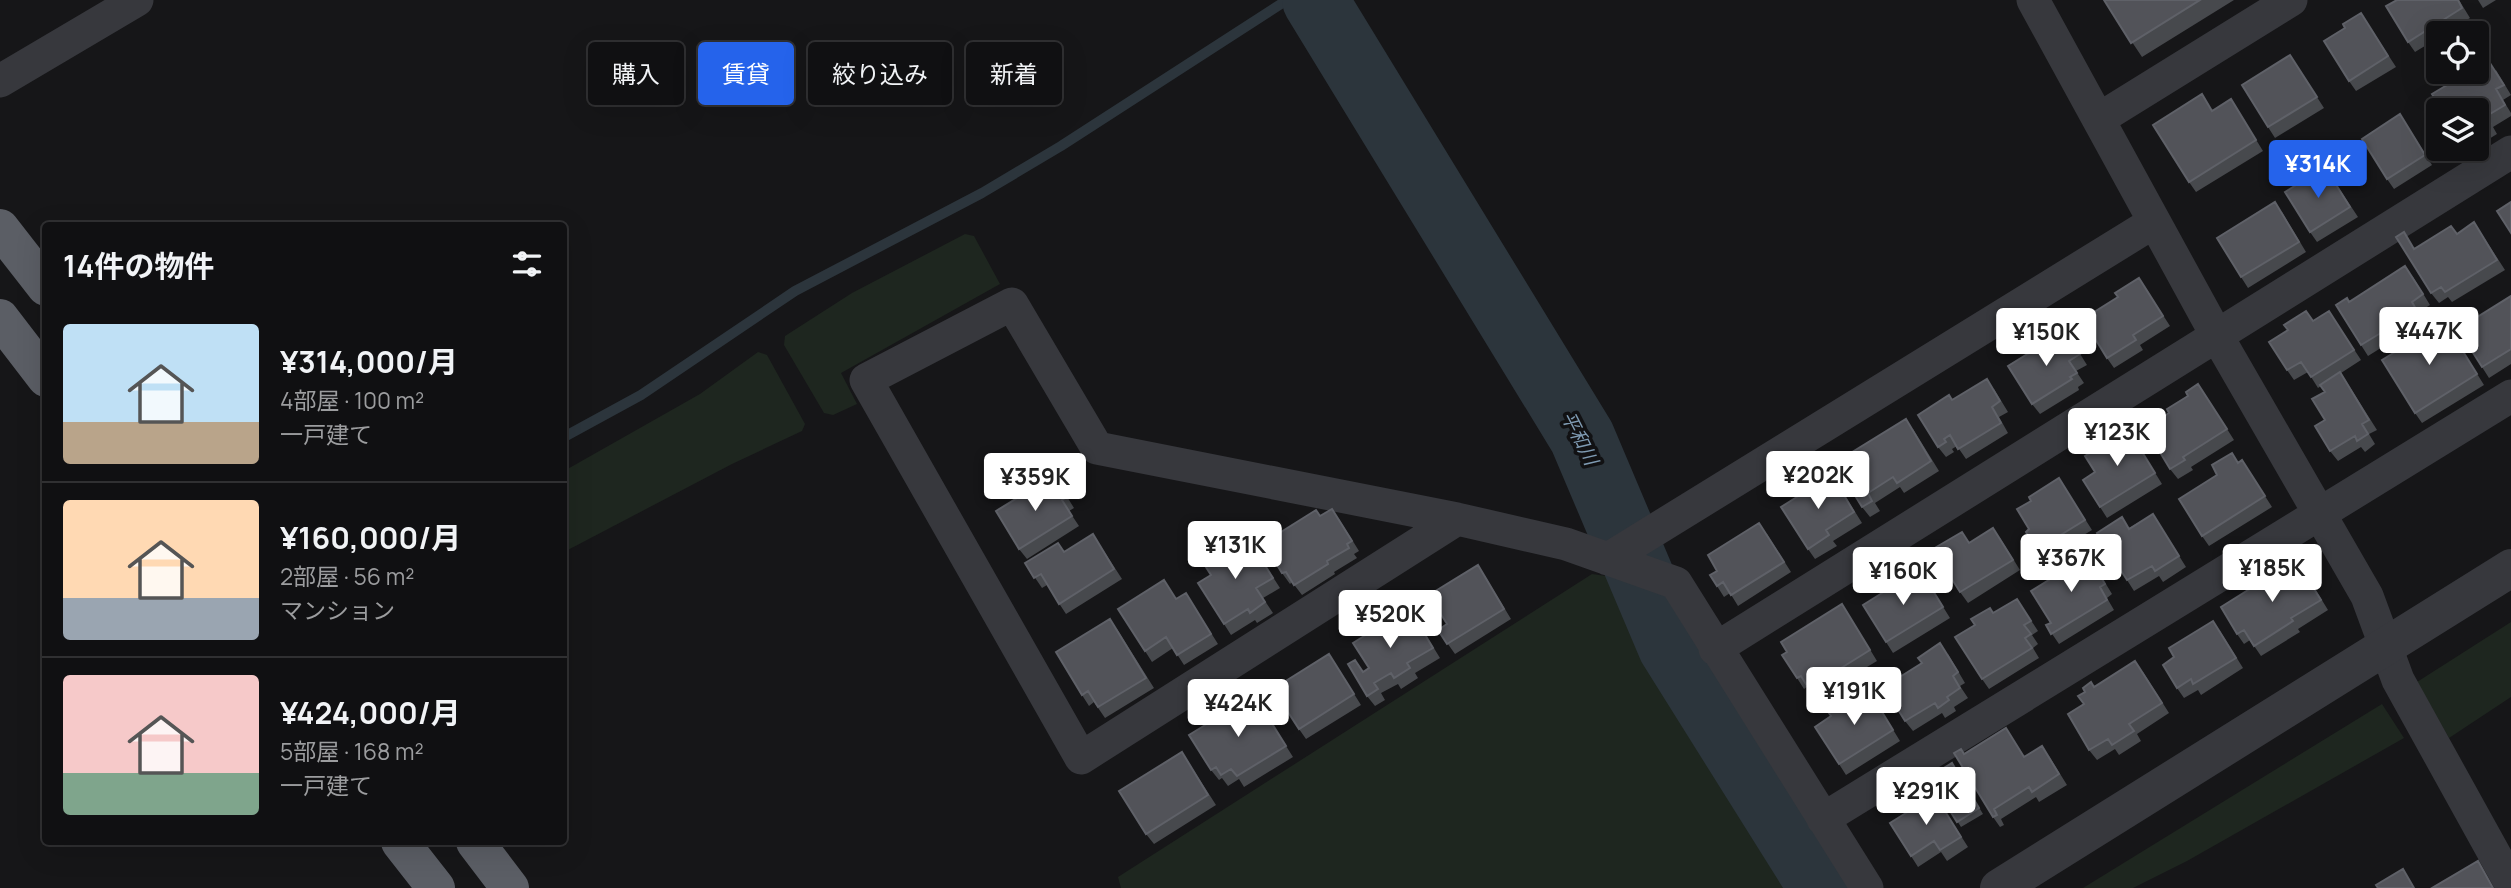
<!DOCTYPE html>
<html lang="ja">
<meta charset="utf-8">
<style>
:root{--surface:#101012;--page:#1e1e20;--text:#f1f3f6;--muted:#9c9d9f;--line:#303032;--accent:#2563eb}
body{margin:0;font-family:Manrope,"Noto Sans JP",sans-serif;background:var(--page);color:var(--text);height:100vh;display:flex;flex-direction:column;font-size:26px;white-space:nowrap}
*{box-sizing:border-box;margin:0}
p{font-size:23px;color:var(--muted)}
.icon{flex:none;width:38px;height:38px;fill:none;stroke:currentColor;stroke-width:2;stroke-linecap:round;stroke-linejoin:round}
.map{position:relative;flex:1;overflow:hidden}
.panel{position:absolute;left:42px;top:222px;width:525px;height:623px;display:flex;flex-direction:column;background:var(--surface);border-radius:7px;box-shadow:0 7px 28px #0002,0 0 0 2px var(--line)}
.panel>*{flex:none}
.banner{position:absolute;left:588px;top:42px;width:665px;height:63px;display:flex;gap:14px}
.tools{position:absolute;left:2426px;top:21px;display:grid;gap:14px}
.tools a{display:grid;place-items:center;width:63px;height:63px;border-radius:7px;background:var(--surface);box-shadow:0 7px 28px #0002,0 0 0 2px var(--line);font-size:35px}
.price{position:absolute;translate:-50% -60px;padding:0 16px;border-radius:7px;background:#fff;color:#222;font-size:23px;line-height:46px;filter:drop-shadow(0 2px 4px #0008)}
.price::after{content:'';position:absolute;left:50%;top:42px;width:21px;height:16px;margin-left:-10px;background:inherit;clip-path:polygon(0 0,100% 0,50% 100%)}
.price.current{background:var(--accent);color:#fff}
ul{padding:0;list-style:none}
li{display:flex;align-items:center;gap:21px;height:175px;padding:0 21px}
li+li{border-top:2px solid var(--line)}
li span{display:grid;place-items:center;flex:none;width:196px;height:140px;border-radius:7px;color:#555}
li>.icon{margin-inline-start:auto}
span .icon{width:84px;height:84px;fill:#fffc;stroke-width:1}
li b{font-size:30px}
h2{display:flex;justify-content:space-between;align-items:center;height:84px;padding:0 21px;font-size:30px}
.tag{padding:0 24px;border-radius:7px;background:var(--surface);box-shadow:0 7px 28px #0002,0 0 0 2px var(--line);font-size:24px;line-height:63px}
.tag.current{background:var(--accent);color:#fff}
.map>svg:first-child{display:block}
.green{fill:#1e261f}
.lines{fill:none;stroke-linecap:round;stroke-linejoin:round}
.stream{stroke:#2c353c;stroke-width:10}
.river{stroke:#2c353c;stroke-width:66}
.minor{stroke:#37383d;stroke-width:33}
.tertiary{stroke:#37383d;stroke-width:38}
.trunk{stroke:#5b5e65;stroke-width:38}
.wall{fill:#47494d}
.building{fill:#525359;stroke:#5f6168;stroke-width:2}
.labels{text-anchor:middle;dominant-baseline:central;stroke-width:7;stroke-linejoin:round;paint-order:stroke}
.water-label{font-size:19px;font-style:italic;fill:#7f9bb3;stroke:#111113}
</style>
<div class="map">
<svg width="2511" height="888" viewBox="0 0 2511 888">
<rect width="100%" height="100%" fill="#161618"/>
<path class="green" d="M 965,234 L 974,236 L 1000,284 L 841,373 L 857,404 L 833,415 L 824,413 L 784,345 L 785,336 L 852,293 Z
M 758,352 L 767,355 L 805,424 L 802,431 L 732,464 L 564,552 L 564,471 L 700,394 Z
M 1592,574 L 1606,576 L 1803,888 L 1121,888 L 1118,877 Z
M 2511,622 L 2511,697 L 2449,738 L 2417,682 Z
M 2382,704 L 2404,738 L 2187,861 L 2133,888 L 2083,888 Z"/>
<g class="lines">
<path class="stream" d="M 564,437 L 641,395 L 795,291 L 982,193 L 1061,146 L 1287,0"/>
<path class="river" d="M 1315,0 L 1582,437 L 1671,647 L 1822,888"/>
<path class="minor" d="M 2033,0 L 2217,336 L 2367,596 L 2398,680 L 2511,884
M 0,81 L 137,0
M 2099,119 L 2291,0
M 1012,304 L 1097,448 L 1457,519 L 1081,758 L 866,380 Z
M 1457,519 L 1566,544 L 1676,583 L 1867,888
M 1608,559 L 2154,222
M 1715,649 L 2511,152
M 1823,819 L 2511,396"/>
<path class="tertiary" d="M 1999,888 L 2511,568"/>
<path class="trunk" d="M 0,228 L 46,287
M 0,318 L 46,378
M 400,842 L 436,888
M 475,842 L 510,888"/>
</g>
<path class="wall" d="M 2104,0 L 2234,0 L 2142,57 Z
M 2459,0 L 2470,18 L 2445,33 L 2438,33 L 2438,38 L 2415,52 L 2408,42 Z
M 2478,0 L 2496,0 L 2483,8 Z
M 2361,13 L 2396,67 L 2356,91 L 2349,81 L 2345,28 Z
M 2290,55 L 2324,108 L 2275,138 L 2268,127 Z
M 2496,70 L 2511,95 L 2503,100 L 2511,113 L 2511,116 L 2493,127 L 2497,134 L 2476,147 L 2476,110 Z
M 2231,99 L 2263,151 L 2196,192 L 2189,182 L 2213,110 Z
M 2407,125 L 2432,165 L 2394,189 L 2387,179 Z
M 2325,167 L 2358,217 L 2317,242 L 2310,232 Z
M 2282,212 L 2306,252 L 2248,288 L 2241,277 Z
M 2474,222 L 2505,270 L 2452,302 L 2448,297 L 2439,303 L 2431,293 L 2415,249 L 2457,234 Z
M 2413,277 L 2430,305 L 2419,312 L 2424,321 L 2368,356 L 2361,345 L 2349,302 Z
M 2139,278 L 2170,326 L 2140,345 L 2143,350 L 2114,368 L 2107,358 L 2118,297 Z
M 2511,296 L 2511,364 L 2489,378 L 2482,367 Z
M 2329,311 L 2361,360 L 2341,373 L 2377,430 L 2369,434 L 2375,444 L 2365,452 L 2361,447 L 2338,461 L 2330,451 L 2325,420 L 2325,392 L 2321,386 L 2318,388 L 2308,372 L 2294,380 L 2287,370 L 2314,321 Z
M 2451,332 L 2484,385 L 2422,423 L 2415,413 L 2447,335 Z
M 2072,341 L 2087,365 L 2076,371 L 2084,383 L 2078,387 L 2079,390 L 2040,414 L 2032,404 Z
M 1994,389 L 2008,412 L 1999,417 L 2008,433 L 1966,459 L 1957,446 L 1952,449 L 1954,452 L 1946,457 L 1938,447 L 1953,400 Z
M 2205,394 L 2234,440 L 2191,467 L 2193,470 L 2178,479 L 2170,469 L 2163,431 Z
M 1913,429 L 1939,471 L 1904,493 L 1900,487 L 1875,503 L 1880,511 L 1870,517 L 1862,507 L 1856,484 L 1864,479 Z
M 2128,429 L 2162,484 L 2107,518 L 2100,507 L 2095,472 Z
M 2242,460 L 2272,507 L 2209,546 L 2202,536 L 2238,462 Z
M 2059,478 L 2092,530 L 2043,560 L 2036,550 L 2029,529 L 2031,501 Z
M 1839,486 L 1862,523 L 1833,541 L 1837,546 L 1815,559 L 1808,549 Z
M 1061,487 L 1074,508 L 1069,511 L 1079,526 L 1027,559 L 1019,549 Z
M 2153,514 L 2186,567 L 2163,582 L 2159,576 L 2134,591 L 2127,580 L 2129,528 Z
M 1320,516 L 1339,519 L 1359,551 L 1354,554 L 1357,558 L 1334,572 L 1335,574 L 1302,595 L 1292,582 L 1290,584 L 1282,573 Z
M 1093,534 L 1122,579 L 1066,614 L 1047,585 L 1042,588 L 1025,563 L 1064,552 Z
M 1767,534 L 1791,572 L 1738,606 L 1730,593 L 1724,597 L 1717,586 L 1717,571 Z
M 1247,537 L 1280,588 L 1263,598 L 1273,613 L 1257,623 L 1255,620 L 1231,635 L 1224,624 L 1211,575 Z
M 2000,538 L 2020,570 L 1968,603 L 1960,592 L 1969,543 Z
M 2095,566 L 2112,594 L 2107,598 L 2114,610 L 2059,644 L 2046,625 L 2051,623 Z
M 2304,571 L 2328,610 L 2298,629 L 2300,632 L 2261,656 L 2250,640 L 2244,644 L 2237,634 Z
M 1922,573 L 1950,618 L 1893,653 L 1886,642 L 1892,591 Z
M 1485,576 L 1511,619 L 1455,654 L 1438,630 L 1447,624 Z
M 1186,593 L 1218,644 L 1184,665 L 1173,648 L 1152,662 L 1145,651 L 1177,599 Z
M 2017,599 L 2038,631 L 2032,635 L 2038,644 L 2033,648 L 2039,658 L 1989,689 L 1982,679 L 1993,613 Z
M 1849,615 L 1877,661 L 1832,688 L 1829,684 L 1814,695 L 1808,686 L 1804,689 L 1797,678 Z
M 1416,619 L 1440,658 L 1415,673 L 1418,678 L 1401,689 L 1398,684 L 1381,693 L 1385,700 L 1375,706 L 1367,696 L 1369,668 Z
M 1117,629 L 1154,688 L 1105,718 L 1094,702 L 1089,706 L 1082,695 Z
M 2220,631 L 2243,668 L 2201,695 L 2198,690 L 2184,698 L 2177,688 Z
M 1329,654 L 1361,705 L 1306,739 L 1299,729 Z
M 1948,654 L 1965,683 L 1960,686 L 1968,698 L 1954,707 L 1956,711 L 1945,718 L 1942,713 L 1913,731 L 1905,721 Z
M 2143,672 L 2169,713 L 2137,734 L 2141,741 L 2119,755 L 2115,749 L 2097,760 L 2089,750 L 2084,704 L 2085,692 L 2095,687 Z
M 1868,689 L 1900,741 L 1846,775 L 1839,764 L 1831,716 Z
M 1254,695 L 1293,757 L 1244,787 L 1239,779 L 1228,786 L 1222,778 L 1219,780 L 1211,770 Z
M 2006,728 L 2024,756 L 2049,756 L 2067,785 L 2039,802 L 2036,797 L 2001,819 L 2004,825 L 2000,827 L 1993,817 L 1964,754 Z
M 1182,752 L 1216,805 L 1154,844 L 1146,834 Z
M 1956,769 L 1983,814 L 1961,827 L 1929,777 Z
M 1935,795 L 1968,847 L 1947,861 L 1941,852 L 1918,867 L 1911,856 Z"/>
<path class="building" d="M 2104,0 L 2200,0 L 2131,43 Z
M 2397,0 L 2458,0 L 2462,8 L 2408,42 L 2386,6 Z
M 2361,13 L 2388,56 L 2349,81 L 2324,41 L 2345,28 L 2343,24 Z
M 2290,55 L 2317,97 L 2268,127 L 2242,85 Z
M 2488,60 L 2504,85 L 2496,89 L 2505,105 L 2485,117 L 2490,123 L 2476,132 L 2476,110 L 2442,110 L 2432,94 L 2469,72 L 2476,72 L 2476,67 Z
M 2202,94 L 2212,111 L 2231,99 L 2256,140 L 2189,182 L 2153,125 Z
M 2400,114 L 2425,155 L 2387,179 L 2362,139 Z
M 2325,167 L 2350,207 L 2310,232 L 2285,192 Z
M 2275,202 L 2299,242 L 2241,277 L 2217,238 Z
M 2511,202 L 2511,233 L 2497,211 Z
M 2474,222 L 2497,260 L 2445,292 L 2441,287 L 2431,293 L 2396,237 L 2404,232 L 2414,249 L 2451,226 L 2457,234 Z
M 2405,266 L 2423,294 L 2412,302 L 2417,311 L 2361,345 L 2336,305 L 2347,298 L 2349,302 Z
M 2139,278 L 2163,316 L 2133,335 L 2136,340 L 2107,358 L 2083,319 L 2118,297 L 2115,293 Z
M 2511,296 L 2511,349 L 2482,367 L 2458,329 Z
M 2306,311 L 2313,321 L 2329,311 L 2354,350 L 2311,377 L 2301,362 L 2287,370 L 2269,342 L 2288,330 L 2284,325 Z
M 2435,316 L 2446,335 L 2451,332 L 2477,374 L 2415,413 L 2382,360 L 2434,328 L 2429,320 Z
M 2065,331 L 2080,354 L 2069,361 L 2077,373 L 2070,377 L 2072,379 L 2032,404 L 2008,366 Z
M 2340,372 L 2369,420 L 2362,424 L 2368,434 L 2357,441 L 2355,436 L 2330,451 L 2315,426 L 2325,420 L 2312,399 L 2325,392 L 2320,385 Z
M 1987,379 L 2000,401 L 1992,407 L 2001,423 L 1958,449 L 1950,435 L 1944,439 L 1946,442 L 1938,447 L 1918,415 L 1949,395 L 1952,400 Z
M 2198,384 L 2227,429 L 2183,457 L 2185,460 L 2170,469 L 2152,439 L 2163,431 L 2157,421 L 2169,413 L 2167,409 L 2188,396 L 2186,392 Z
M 1906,419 L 1931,461 L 1897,483 L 1893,477 L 1868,493 L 1872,501 L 1862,507 L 1843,476 L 1849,473 L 1855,484 L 1864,479 L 1849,454 Z
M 2128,429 L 2155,473 L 2100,507 L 2083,480 L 2095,472 L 2085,456 Z
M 2232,453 L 2238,463 L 2242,460 L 2265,496 L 2202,536 L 2179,499 L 2217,475 L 2212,465 Z
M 1832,475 L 1854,512 L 1826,530 L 1829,535 L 1808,549 L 1781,507 Z
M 1053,476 L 1067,497 L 1062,500 L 1072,516 L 1019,549 L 996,511 Z
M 2059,478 L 2085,520 L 2036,550 L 2026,532 L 2029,529 L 2017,509 L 2031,501 L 2029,497 Z
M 1332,509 L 1352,541 L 1347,544 L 1349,548 L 1327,561 L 1328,564 L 1294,585 L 1286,572 L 1282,573 L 1267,548 L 1273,544 L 1270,539 L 1316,510 L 1320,516 Z
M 2153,514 L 2179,556 L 2155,571 L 2152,566 L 2127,580 L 2097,533 L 2122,517 L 2129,529 Z
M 1759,523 L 1784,562 L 1731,595 L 1723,582 L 1717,586 L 1710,575 L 1717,571 L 1708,555 Z
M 1993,528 L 2013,560 L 1960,592 L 1933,549 L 1962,532 L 1969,543 Z
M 1093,534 L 1114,569 L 1059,604 L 1041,574 L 1034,578 L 1025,563 L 1058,543 L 1064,552 Z
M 1247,537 L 1273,578 L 1256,588 L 1265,602 L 1250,613 L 1248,609 L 1224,624 L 1198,583 L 1211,575 L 1204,564 Z
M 2088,556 L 2105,584 L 2100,587 L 2107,600 L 2051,634 L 2046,625 L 2051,623 L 2031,591 Z
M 2296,560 L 2321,600 L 2291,618 L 2293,621 L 2254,646 L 2244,630 L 2237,634 L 2221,607 Z
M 1478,565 L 1504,609 L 1447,644 L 1438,630 L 1447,624 L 1429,595 Z
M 1922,573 L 1943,607 L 1886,642 L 1863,605 L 1890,588 L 1892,591 Z
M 1164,580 L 1176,599 L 1186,593 L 1211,634 L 1177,655 L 1166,637 L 1145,651 L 1118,609 Z
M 2017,599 L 2031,621 L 2024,625 L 2031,634 L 2025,638 L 2032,648 L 1982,679 L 1955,637 L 1975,625 L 1971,619 L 1990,608 L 1993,613 Z
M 1842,604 L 1870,650 L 1825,678 L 1822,674 L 1806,684 L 1801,676 L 1797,678 L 1782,655 L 1787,652 L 1781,642 Z
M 1409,608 L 1433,648 L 1407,663 L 1410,668 L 1394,678 L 1391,673 L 1374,683 L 1378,689 L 1367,696 L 1348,664 L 1355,660 L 1363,672 L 1369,668 L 1353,643 Z
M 1110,619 L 1146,678 L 1098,707 L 1088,691 L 1082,695 L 1056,652 Z
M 2213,621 L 2236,658 L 2193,684 L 2191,679 L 2177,688 L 2163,665 L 2174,657 L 2169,648 Z
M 1940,643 L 1958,672 L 1953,676 L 1960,688 L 1947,697 L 1949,700 L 1938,708 L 1935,703 L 1905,721 L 1884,687 L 1922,663 L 1918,658 Z
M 1329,654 L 1354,694 L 1299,729 L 1273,689 Z
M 2135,661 L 2162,703 L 2129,724 L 2134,731 L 2112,745 L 2108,739 L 2089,750 L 2068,714 L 2084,704 L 2078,696 L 2085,692 L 2083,688 L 2091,682 L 2094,687 Z
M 1868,689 L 1893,730 L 1839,764 L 1815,727 L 1831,716 L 1829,713 Z
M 1254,695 L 1286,746 L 1237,776 L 1231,769 L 1221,775 L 1216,767 L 1211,770 L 1189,735 Z
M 2006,728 L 2024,757 L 2042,746 L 2059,774 L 2032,792 L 2029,787 L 1994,809 L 1997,815 L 1993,817 L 1954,753 L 1961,749 L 1964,754 Z
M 1182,752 L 1208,795 L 1146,834 L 1119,791 Z
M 1952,763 L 1979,808 L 1957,822 L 1929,777 Z
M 1935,795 L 1961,837 L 1940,850 L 1934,841 L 1911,856 L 1890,823 Z
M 2478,861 L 2493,888 L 2432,888 Z
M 2403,869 L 2414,888 L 2378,888 L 2376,885 Z"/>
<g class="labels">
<g class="water-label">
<text transform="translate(1580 438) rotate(63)">平和川</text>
</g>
</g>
</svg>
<div class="tools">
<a><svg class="icon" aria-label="locate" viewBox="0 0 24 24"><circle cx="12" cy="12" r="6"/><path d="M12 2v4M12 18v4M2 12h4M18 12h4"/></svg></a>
<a><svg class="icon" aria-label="layers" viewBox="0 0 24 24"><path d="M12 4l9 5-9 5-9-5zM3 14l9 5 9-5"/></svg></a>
</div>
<b class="price current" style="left:2318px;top:200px">¥314K</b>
<b class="price" style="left:2429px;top:367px">¥447K</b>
<b class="price" style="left:2046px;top:368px">¥150K</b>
<b class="price" style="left:2117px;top:468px">¥123K</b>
<b class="price" style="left:1818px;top:511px">¥202K</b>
<b class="price" style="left:1035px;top:513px">¥359K</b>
<b class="price" style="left:1235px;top:581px">¥131K</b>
<b class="price" style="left:2071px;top:594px">¥367K</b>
<b class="price" style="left:2272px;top:604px">¥185K</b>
<b class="price" style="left:1903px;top:607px">¥160K</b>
<b class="price" style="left:1390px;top:650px">¥520K</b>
<b class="price" style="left:1854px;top:727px">¥191K</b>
<b class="price" style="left:1238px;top:739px">¥424K</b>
<b class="price" style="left:1926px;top:827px">¥291K</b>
<div class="banner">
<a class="tag">購入</a>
<a class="tag current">賃貸</a>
<a class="tag">絞り込み</a>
<a class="tag">新着</a>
</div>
<section class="panel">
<h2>14件の物件<svg class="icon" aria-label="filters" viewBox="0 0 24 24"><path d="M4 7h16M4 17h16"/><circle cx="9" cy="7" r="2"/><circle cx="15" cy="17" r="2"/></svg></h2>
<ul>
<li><span style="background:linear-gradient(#bfe0f5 70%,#b9a48a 0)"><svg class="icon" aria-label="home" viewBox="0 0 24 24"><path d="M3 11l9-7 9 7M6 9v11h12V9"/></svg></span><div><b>¥314,000/月</b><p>4部屋 · 100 m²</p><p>一戸建て</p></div></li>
<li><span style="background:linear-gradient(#ffd9b3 70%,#9aa5b1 0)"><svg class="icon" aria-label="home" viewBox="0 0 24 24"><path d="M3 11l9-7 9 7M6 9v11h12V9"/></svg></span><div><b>¥160,000/月</b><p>2部屋 · 56 m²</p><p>マンション</p></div></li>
<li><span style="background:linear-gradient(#f6c9c9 70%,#7fa58c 0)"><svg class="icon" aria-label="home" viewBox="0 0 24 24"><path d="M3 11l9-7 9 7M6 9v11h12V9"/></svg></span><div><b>¥424,000/月</b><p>5部屋 · 168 m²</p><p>一戸建て</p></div></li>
</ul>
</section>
</div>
